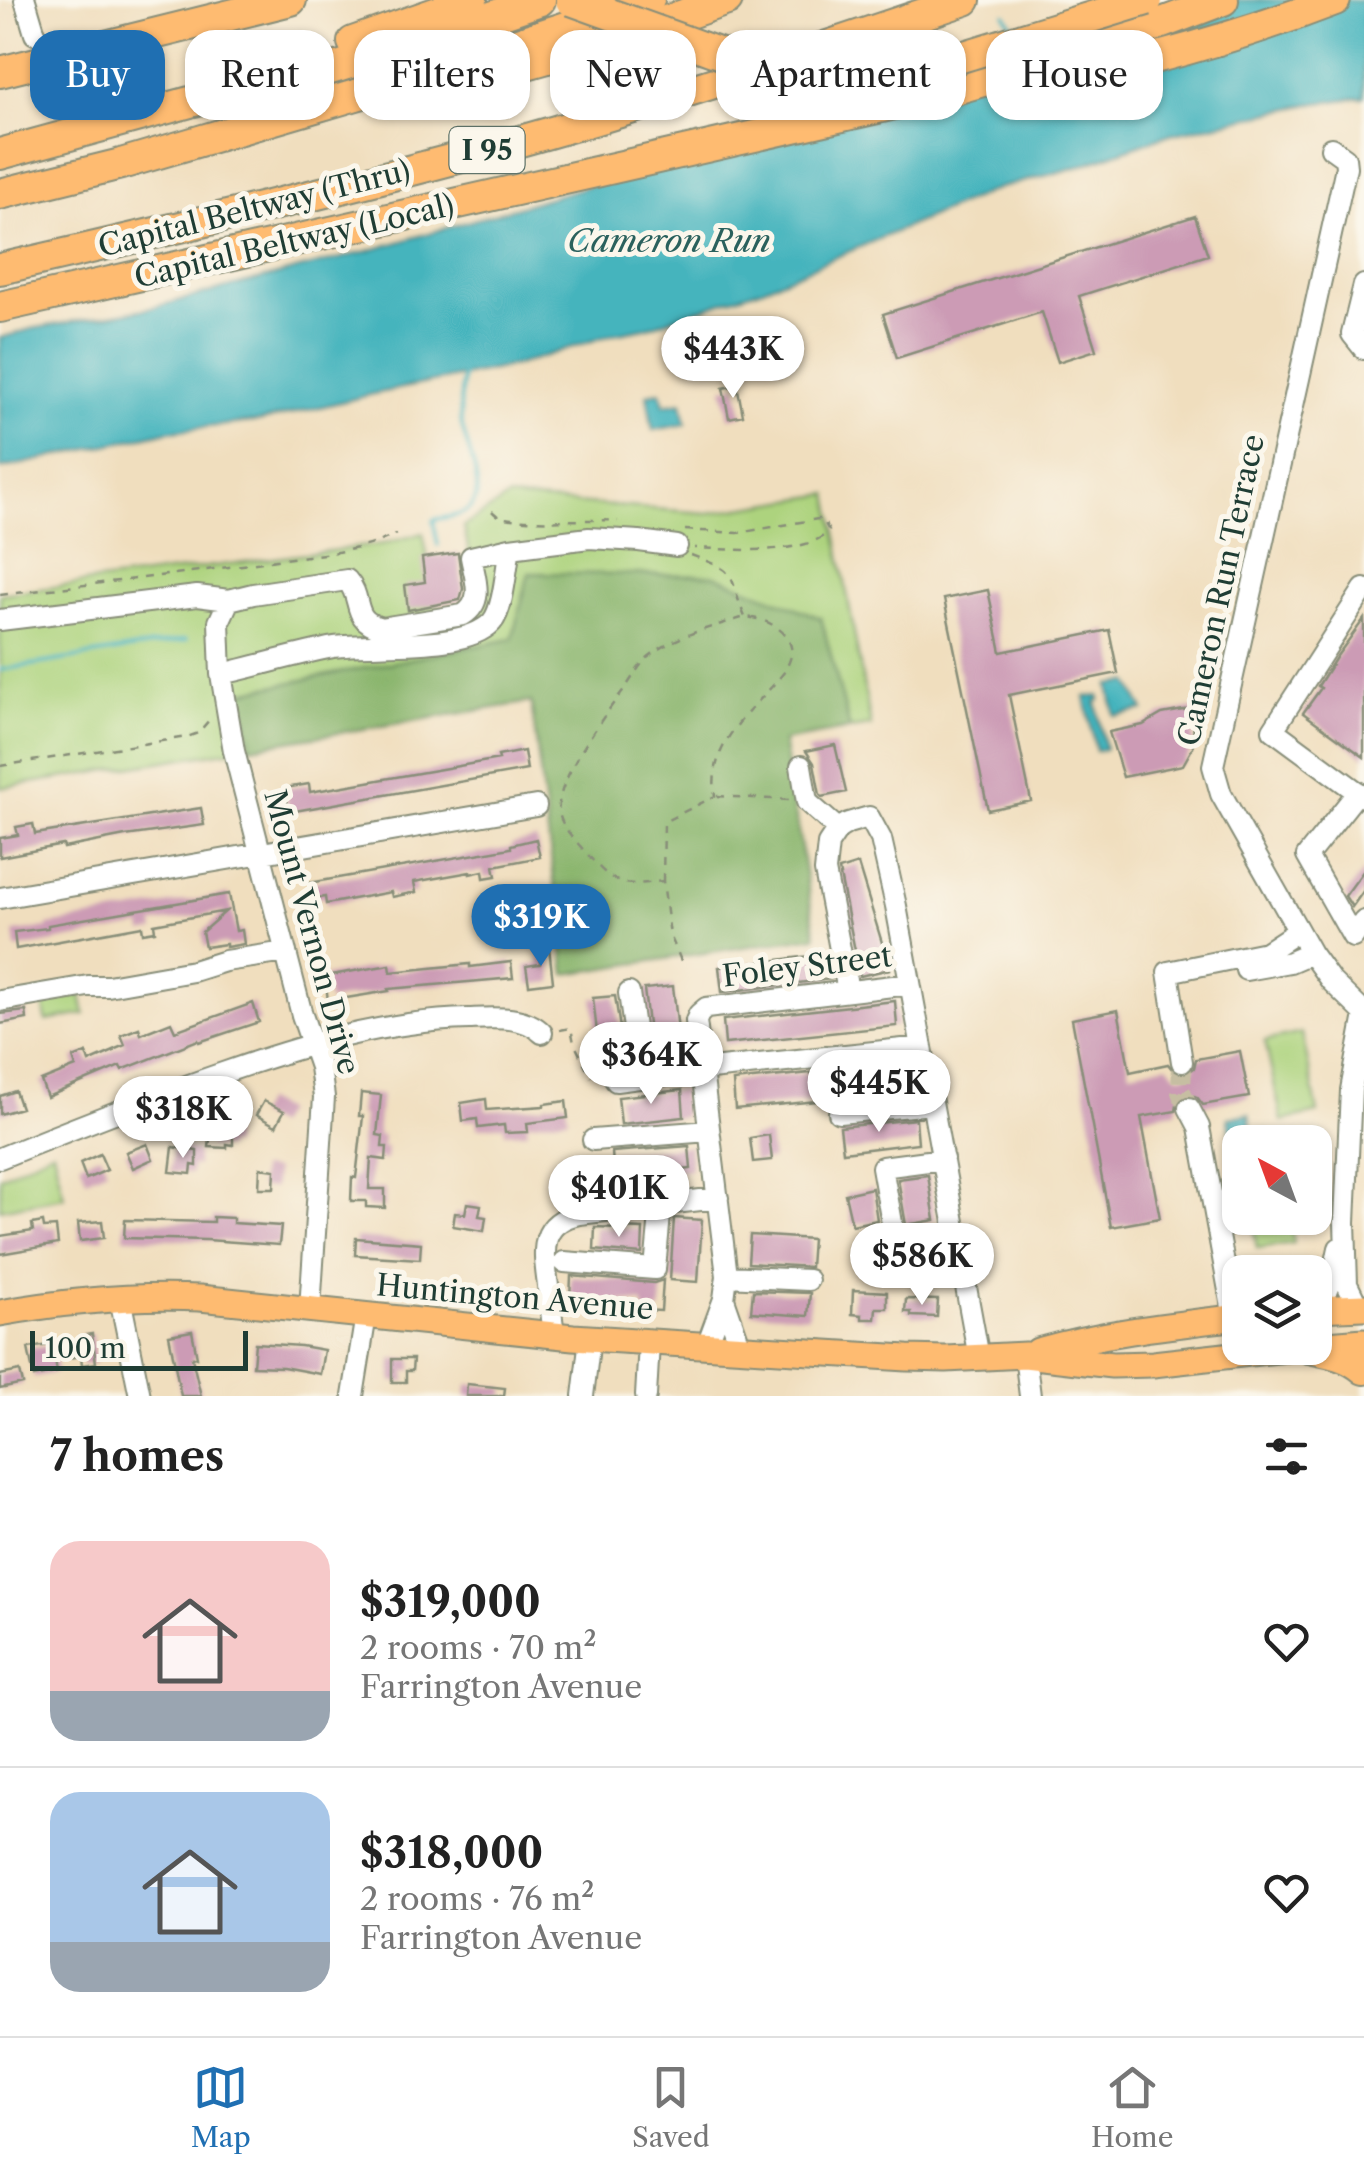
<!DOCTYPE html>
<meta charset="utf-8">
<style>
:root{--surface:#fff;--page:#f6f6f6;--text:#222;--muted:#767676;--line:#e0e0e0;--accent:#1f6fb2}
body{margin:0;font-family:"Libre Caslon Text",serif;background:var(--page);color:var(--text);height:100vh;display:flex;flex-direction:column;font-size:38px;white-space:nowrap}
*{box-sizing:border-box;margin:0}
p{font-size:32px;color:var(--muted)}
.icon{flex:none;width:55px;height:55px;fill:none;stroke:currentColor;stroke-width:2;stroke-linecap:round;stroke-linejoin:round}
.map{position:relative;height:1396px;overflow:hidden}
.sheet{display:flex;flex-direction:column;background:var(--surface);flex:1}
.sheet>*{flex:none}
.top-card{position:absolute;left:30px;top:30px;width:1305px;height:90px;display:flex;gap:20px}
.needle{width:65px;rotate:319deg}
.fabs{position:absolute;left:1222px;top:1125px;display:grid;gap:20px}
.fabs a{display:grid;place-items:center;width:110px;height:110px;border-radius:20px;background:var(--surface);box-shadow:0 2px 8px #0004;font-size:50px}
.scale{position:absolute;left:30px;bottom:25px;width:218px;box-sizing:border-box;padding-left:10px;border:5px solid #1f3d34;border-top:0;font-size:28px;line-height:35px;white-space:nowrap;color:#1f3d34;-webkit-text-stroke:8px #fbf7ec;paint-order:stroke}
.price{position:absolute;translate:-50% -85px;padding:0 22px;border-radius:35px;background:#fff;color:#222;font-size:32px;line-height:65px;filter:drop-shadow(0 2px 5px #0008)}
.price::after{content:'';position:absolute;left:50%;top:60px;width:30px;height:22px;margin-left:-15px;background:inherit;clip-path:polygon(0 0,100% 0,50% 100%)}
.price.current{background:var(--accent);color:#fff}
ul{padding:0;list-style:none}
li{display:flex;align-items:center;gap:30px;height:250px;padding:0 50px}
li+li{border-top:2px solid var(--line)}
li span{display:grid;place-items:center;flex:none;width:280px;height:200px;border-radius:30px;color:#555}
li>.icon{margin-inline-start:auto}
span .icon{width:120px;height:120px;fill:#fffc;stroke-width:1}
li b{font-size:42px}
h2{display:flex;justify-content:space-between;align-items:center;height:120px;padding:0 50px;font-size:42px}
.pill{padding:0 35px;border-radius:30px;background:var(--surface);box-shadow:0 2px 8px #0004;font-size:35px;line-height:90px}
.pill.current{background:var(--accent);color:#fff}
.menu{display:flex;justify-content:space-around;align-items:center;height:140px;border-top:2px solid var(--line);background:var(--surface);font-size:28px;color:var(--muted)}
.menu a{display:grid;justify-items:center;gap:5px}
.menu .current{color:var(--accent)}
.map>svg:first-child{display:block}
.green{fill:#add37e;stroke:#668859;stroke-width:2.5}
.forest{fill:#8ab56d;stroke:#547950;stroke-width:2.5}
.water{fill:#45b4bd;stroke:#327878;stroke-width:2.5}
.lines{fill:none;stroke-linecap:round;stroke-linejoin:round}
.stream{stroke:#45b4bd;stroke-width:4}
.building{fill:#cc9bb5}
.minor-tunnel{stroke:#c6bea2;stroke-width:20;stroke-dasharray:20 10;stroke-linecap:butt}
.minor-casing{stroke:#888e79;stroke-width:24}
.major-casing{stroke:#888e79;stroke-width:29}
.highway-casing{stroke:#888e79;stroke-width:34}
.path{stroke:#888e79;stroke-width:2.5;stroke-dasharray:8 8;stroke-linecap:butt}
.minor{stroke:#fff;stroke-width:20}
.major{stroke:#febb71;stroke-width:25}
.highway{stroke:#febb71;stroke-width:30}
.highway-bridge-casing{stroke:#888e79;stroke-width:34;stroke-linecap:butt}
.highway-bridge{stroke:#febb71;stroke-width:30}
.labels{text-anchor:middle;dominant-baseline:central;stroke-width:10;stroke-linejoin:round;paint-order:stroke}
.shield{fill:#fbf7ec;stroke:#61756b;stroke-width:2.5}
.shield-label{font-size:28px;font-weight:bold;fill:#1f3d34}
.street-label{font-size:30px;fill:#1f3d34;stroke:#fbf7ec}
.water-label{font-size:32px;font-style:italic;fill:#2a615d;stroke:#fbf7ec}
</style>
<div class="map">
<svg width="1364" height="1396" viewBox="0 0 1364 1396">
<rect width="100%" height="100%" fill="#fbf7ec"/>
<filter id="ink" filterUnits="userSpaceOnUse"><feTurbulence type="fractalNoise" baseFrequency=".01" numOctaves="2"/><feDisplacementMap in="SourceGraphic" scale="20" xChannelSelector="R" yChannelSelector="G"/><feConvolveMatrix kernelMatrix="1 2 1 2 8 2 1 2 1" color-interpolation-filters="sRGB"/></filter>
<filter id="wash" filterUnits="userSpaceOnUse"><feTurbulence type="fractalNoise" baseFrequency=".0048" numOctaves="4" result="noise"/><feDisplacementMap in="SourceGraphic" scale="40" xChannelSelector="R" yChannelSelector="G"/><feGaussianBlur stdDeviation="2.25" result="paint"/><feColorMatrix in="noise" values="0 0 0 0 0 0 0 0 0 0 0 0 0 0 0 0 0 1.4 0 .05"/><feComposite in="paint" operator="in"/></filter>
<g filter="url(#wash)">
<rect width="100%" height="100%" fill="#f0debe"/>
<path class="green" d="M 829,494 L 871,726 L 850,729 L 821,618 L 512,639 L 243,692 L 251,747 L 0,788 L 0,594 L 383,544 L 423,533 L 438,610 L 478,603 L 464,526 L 508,498 L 708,513 Z
M 81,994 L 85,1014 L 46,1021 L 43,1000 Z
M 1302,1033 L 1318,1113 L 1282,1121 L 1265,1041 Z
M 53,1150 L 64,1197 L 0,1209 L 0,1177 Z
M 1251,1218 L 1289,1218 L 1294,1243 L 1257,1248 Z"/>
<path class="forest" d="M 529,573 L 714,575 L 821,618 L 850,729 L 783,741 L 816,936 L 566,974 L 531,702 L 251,747 L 242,692 L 512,639 Z"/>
<path class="water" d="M 1185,0 L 1364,0 L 1364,97 L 1310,104 L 1170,134 L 1074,168 L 996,189 L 763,288 L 645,328 L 613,334 L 517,365 L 378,393 L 262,421 L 169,431 L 0,469 L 0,338 L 31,329 L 151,308 L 368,251 L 575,190 Z
M 661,392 L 664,405 L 682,402 L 686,424 L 653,430 L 647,394 Z
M 1129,682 L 1144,710 L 1115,716 L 1109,685 Z
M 1099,696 L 1100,700 L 1096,702 L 1105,749 L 1096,751 L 1085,697 Z
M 1249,1114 L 1252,1133 L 1267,1131 L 1269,1142 L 1240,1142 L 1240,1150 L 1234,1151 L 1228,1118 Z"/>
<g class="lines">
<path class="stream" d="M 1005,14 L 1013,27
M 438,545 L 433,520 C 445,517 462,517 471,507 C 488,489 464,443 461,421 C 459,405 461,388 463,372
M 0,670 L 186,640"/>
</g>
<g id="blocks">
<path class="building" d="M 1195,216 L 1208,255 L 1079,296 L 1096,350 L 1058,362 L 1042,312 L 897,358 L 883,314 Z
M 737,385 L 743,415 L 729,418 L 723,388 Z
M 458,553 L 463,589 L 460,600 L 408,610 L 405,585 L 425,582 L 422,558 Z
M 988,590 L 1001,652 L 1109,630 L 1118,673 L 1009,695 L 1031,801 L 988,810 L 944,599 Z
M 1364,619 L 1364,757 L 1303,713 L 1321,688 L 1318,686 L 1337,656 Z
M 1194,708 L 1193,747 L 1183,765 L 1123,777 L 1109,732 L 1143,725 L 1162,714 Z
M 835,745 L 846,792 L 822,797 L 820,795 L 814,763 L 806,751 Z
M 524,751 L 527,770 L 289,812 L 285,788 L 309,784 L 310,792 L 499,759 L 498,756 Z
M 201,808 L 204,825 L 125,836 L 64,848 L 63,845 L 0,857 L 0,838 L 18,835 L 16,827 L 33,824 L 35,834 Z
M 536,839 L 540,857 L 494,866 L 496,876 L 484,878 L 483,871 L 470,874 L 470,872 L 414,882 L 416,892 L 392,897 L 391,892 L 326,904 L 325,897 L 312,899 L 309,883 L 511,848 L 511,845 Z
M 858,864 L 890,969 L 860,976 L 839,870 Z
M 1364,870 L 1364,890 L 1352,907 L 1345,896 Z
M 229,894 L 236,931 L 242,930 L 244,944 L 226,947 L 226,944 L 205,947 L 202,932 L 226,911 L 154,924 L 155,931 L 143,933 L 142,926 L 16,949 L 14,932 L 48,928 L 48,925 Z
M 549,947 L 553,982 L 529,985 L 526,966 L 540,964 L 538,948 Z
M 827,954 L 832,979 L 722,992 L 719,967 Z
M 511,962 L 513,978 L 388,989 L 389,991 L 328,1001 L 325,976 L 390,965 L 391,972 L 470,964 L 470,967 Z
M 673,986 L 680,1049 L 651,1052 L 644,989 Z
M 615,996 L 624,1055 L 600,1058 L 593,998 Z
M 895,1001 L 897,1026 L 725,1044 L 723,1020 Z
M 253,1003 L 259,1022 L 199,1042 L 198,1040 L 122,1070 L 120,1066 L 47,1097 L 41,1081 L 76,1067 L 73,1058 L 86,1053 L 89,1062 L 114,1051 L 113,1050 L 125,1045 L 121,1035 L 139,1028 L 141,1034 L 171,1022 L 175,1031 Z
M 1118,1010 L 1130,1072 L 1168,1064 L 1176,1074 L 1185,1075 L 1194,1068 L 1196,1059 L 1240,1051 L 1249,1097 L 1203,1105 L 1197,1097 L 1189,1094 L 1178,1100 L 1176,1111 L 1141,1117 L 1160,1218 L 1111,1227 L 1072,1019 Z
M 26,1011 L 27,1019 L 0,1024 L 0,1014 Z
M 906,1063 L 908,1092 L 735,1109 L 733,1081 Z
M 682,1090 L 684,1117 L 621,1124 L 618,1097 Z
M 15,1091 L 21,1108 L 0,1114 L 0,1096 Z
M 361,1093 L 381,1095 L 377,1135 L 383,1136 L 382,1147 L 387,1147 L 386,1160 L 371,1158 L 369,1189 L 385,1189 L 385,1208 L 366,1207 L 366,1201 L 351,1201 L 352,1177 L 356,1178 L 363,1116 L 359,1116 Z
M 486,1099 L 487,1110 L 544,1106 L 544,1104 L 566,1101 L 568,1118 L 527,1123 L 528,1132 L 505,1133 L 504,1125 L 478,1128 L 477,1119 L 463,1121 L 461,1103 Z
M 264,1101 L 284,1111 L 276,1126 L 256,1115 Z
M 916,1119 L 918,1143 L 843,1152 L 840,1127 Z
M 212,1123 L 233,1125 L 233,1145 L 227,1144 L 227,1148 L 209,1147 Z
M 769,1135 L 772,1160 L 753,1162 L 750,1138 Z
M 147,1144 L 153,1159 L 133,1168 L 126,1152 Z
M 689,1146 L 691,1169 L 614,1178 L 612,1152 Z
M 173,1147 L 197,1151 L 197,1166 L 192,1165 L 191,1174 L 170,1172 Z
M 100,1154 L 107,1170 L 86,1179 L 80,1163 Z
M 260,1168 L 275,1170 L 274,1188 L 259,1188 Z
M 928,1175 L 935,1220 L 906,1225 L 898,1179 Z
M 872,1188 L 877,1220 L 852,1225 L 845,1194 Z
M 467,1203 L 481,1205 L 479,1216 L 486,1217 L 484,1231 L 453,1226 L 455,1213 L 465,1214 Z
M 213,1217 L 233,1218 L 233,1223 L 281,1226 L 279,1245 L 207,1240 L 124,1238 L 125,1220 L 213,1222 Z
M 674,1218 L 702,1220 L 698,1282 L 670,1280 Z
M 102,1221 L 104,1238 L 80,1241 L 78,1223 Z
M 43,1222 L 44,1228 L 56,1227 L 58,1244 L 0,1254 L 0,1236 L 33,1231 L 32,1224 Z
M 595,1227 L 643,1229 L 642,1254 L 594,1250 Z
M 750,1235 L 812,1239 L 810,1267 L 748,1263 Z
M 356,1238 L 421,1243 L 420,1259 L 355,1255 Z
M 571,1276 L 654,1283 L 663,1280 L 661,1311 L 643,1310 L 643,1303 L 570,1299 Z
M 853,1290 L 887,1292 L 887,1308 L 876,1308 L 875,1319 L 862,1319 L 862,1315 L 852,1314 Z
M 753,1291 L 810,1293 L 808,1316 L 751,1312 Z
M 906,1299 L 938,1300 L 937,1317 L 911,1316 L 911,1312 L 905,1312 Z
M 192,1331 L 197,1357 L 192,1358 L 201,1396 L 181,1396 L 169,1335 Z
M 92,1334 L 96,1363 L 82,1365 L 81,1356 L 55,1360 L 57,1372 L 34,1377 L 28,1348 L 80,1341 L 79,1336 Z
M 255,1343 L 301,1346 L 324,1350 L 320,1374 L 283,1367 L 253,1366 Z
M 392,1359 L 413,1359 L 412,1371 L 406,1371 L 406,1382 L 392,1382 Z
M 20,1371 L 23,1384 L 0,1389 L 0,1375 Z
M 467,1384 L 505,1388 L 504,1396 L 466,1396 Z"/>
</g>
</g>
<g filter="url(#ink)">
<use href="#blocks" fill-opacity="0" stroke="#888e79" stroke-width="2.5"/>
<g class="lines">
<path class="minor-tunnel" d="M 1182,1062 L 1181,1092 L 1189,1108"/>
<defs>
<path id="minor" d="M 25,0 L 35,34
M 1331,148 L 1345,158 L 1346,167 L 1213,766 L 1221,794 L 1311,953 L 1331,981 L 1364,1013
M 1364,285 L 1352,334 L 1364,349
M 1364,589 L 1273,730 L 1364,797
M 0,620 L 197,596 L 229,600
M 221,674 C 259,666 296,654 334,647 C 371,641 465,652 492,622 C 504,608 506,567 510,548 L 589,538 L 639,541 L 677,546
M 801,766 L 807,802 L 838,829
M 1358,792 L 1307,856 L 1353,937 L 1364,921
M 0,898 L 536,806
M 1246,970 L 1290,962 L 1311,953
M 848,991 L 825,871 L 828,844 L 838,829 L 848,823 L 869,817 L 881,839 L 896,906 L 979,1358
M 629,993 L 641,1077
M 0,1001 L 88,986 L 108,986 L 193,971 L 225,961 L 286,952
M 1182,1062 L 1168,972 L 1266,952 L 1298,931
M 616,1081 L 701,1070 L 922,1047
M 1189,1108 L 1199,1127 L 1234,1318
M 839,1113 L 932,1104
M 593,1140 L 709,1131
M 0,1158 C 74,1128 147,1099 223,1073 C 303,1045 384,1021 469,1019 C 493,1018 525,1015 542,1033
M 892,1223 L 882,1167 L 943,1159
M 564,1262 L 655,1269 L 661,1204
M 727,1276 L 808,1280
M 120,1298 L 140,1396
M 724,1299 L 741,1348
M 1358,1307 L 1347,1284 L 1345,1222 L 1351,1090 L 1364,1020
M 310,1309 L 324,1097 L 320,1067 L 302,1015 L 234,751 L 221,674 L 219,622 L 229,600 L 253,594 L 347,580 C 364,599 350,619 381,628 L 463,615 C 485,601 475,579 471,557 L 510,548
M 1315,1309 C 1332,1292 1334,1271 1339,1248
M 554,1335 C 552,1319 550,1302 548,1286 C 544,1253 537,1223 579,1214 L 718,1198
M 707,1345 L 724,1299 L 727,1276 L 696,1021 L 699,1014 L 706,1008 L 910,984
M 1025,1355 L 1030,1396
M 353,1396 L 366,1315
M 583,1396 L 590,1338
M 646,1396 L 649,1343"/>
<path id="major" d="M 1315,1309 L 1364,1307
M 0,1313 C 67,1301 132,1295 200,1298 L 573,1337 L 907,1358 L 946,1359 L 1025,1355 L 1112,1365 L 1153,1364 L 1296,1348
M 1315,1345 L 1364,1341
M 1038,1351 C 1104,1332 1172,1325 1240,1317"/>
<path id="highway" d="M 353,42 L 472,0
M 0,72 L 291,0
M 477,78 L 608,41 L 727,0
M 1018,89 C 1126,68 1232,40 1335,0
M 0,154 L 190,102 L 324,71 L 420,42 L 540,0
M 0,194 L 121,164 L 380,88 L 649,0
M 0,269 C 160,232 321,195 480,152 C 644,108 805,54 965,0
M 0,307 L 935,95 L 1101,46 L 1223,0
M 1309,1348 C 1329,1352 1348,1355 1364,1369"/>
</defs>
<use href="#minor" class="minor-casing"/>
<use href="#major" class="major-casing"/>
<use href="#highway" class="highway-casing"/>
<path class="path" d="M 492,511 C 494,513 496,515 498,516 C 512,524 594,518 618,521
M 685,530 L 738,533 L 818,519 L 823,520 L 829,531 C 806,557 727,549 694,548
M 691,555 C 743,574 726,573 745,617
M 0,595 C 92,584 184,574 276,560 C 316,554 360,553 396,534
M 0,766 L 187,737 L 198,733 L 210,719
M 717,796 L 789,800
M 663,881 L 664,822 L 715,796 C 708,739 753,712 785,671 C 788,664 793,656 791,647 C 787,628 763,618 745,617 C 710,628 674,635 646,659 C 639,666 634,675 628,684 C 609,709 554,781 559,812 C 561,828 579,844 589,856 C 616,888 625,886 663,881 L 670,935 L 682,963
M 560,1030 L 571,1028 L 574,1043 L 591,1077"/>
<use href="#minor" class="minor"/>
<use href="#major" class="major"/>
<use href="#highway" class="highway"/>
<defs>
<path id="highway-bridge" d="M 571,0 L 721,54 L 775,70 L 799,77 L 849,81 L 909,73 L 1147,0"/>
</defs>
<use href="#highway-bridge" class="highway-bridge-casing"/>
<use href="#highway-bridge" class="highway-bridge"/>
</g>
</g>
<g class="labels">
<rect class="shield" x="449.5" y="127" width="75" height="46" rx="8"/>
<g class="shield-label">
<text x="487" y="150">I 95</text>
</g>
<g class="street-label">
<text transform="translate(254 208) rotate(-14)">Capital Beltway (Thru)</text>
<text transform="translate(294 241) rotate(-13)">Capital Beltway (Local)</text>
<text transform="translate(1221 590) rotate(-78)">Cameron Run Terrace</text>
<text transform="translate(312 932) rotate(75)">Mount Vernon Drive</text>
<text transform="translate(807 966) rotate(-7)">Foley Street</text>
<text transform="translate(515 1297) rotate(5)">Huntington Avenue</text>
</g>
<g class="water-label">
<text x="669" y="240">Cameron Run</text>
</g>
</g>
</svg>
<div class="fabs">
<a><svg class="needle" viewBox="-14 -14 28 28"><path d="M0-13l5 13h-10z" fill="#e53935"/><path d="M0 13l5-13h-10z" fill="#767676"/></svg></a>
<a><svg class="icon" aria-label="layers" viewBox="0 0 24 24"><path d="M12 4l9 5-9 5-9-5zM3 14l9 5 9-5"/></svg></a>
</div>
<div class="scale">100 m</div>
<b class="price" style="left:733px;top:401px">$443K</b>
<b class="price current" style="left:541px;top:969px">$319K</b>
<b class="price" style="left:651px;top:1107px">$364K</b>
<b class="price" style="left:879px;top:1135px">$445K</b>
<b class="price" style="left:183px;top:1161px">$318K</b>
<b class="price" style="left:619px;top:1240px">$401K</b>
<b class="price" style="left:922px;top:1308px">$586K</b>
<div class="top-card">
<a class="pill current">Buy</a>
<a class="pill">Rent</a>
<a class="pill">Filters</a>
<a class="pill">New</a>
<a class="pill">Apartment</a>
<a class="pill">House</a>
</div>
</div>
<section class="sheet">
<h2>7 homes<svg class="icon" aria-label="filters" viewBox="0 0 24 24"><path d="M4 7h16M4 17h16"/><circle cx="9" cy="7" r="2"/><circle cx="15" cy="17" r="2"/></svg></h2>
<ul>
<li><span style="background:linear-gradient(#f6c9c9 75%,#9aa5b1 0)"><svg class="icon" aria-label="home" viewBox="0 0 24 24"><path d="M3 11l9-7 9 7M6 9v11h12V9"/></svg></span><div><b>$319,000</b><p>2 rooms · 70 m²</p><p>Farrington Avenue</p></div><svg class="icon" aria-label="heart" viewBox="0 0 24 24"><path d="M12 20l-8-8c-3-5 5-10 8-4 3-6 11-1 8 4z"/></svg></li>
<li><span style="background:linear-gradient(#a9c7e8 75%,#9aa5b1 0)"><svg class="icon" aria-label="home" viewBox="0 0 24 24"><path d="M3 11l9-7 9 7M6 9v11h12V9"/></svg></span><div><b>$318,000</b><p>2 rooms · 76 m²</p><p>Farrington Avenue</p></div><svg class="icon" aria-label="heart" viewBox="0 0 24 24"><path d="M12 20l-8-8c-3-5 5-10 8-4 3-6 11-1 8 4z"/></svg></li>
</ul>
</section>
<nav class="menu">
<a class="current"><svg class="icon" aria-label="map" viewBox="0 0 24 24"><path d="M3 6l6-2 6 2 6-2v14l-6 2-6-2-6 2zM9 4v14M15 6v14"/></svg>Map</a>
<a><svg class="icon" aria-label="saved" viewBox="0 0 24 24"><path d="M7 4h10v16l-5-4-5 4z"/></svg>Saved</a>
<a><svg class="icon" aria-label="home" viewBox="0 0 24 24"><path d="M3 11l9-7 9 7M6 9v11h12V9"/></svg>Home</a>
</nav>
